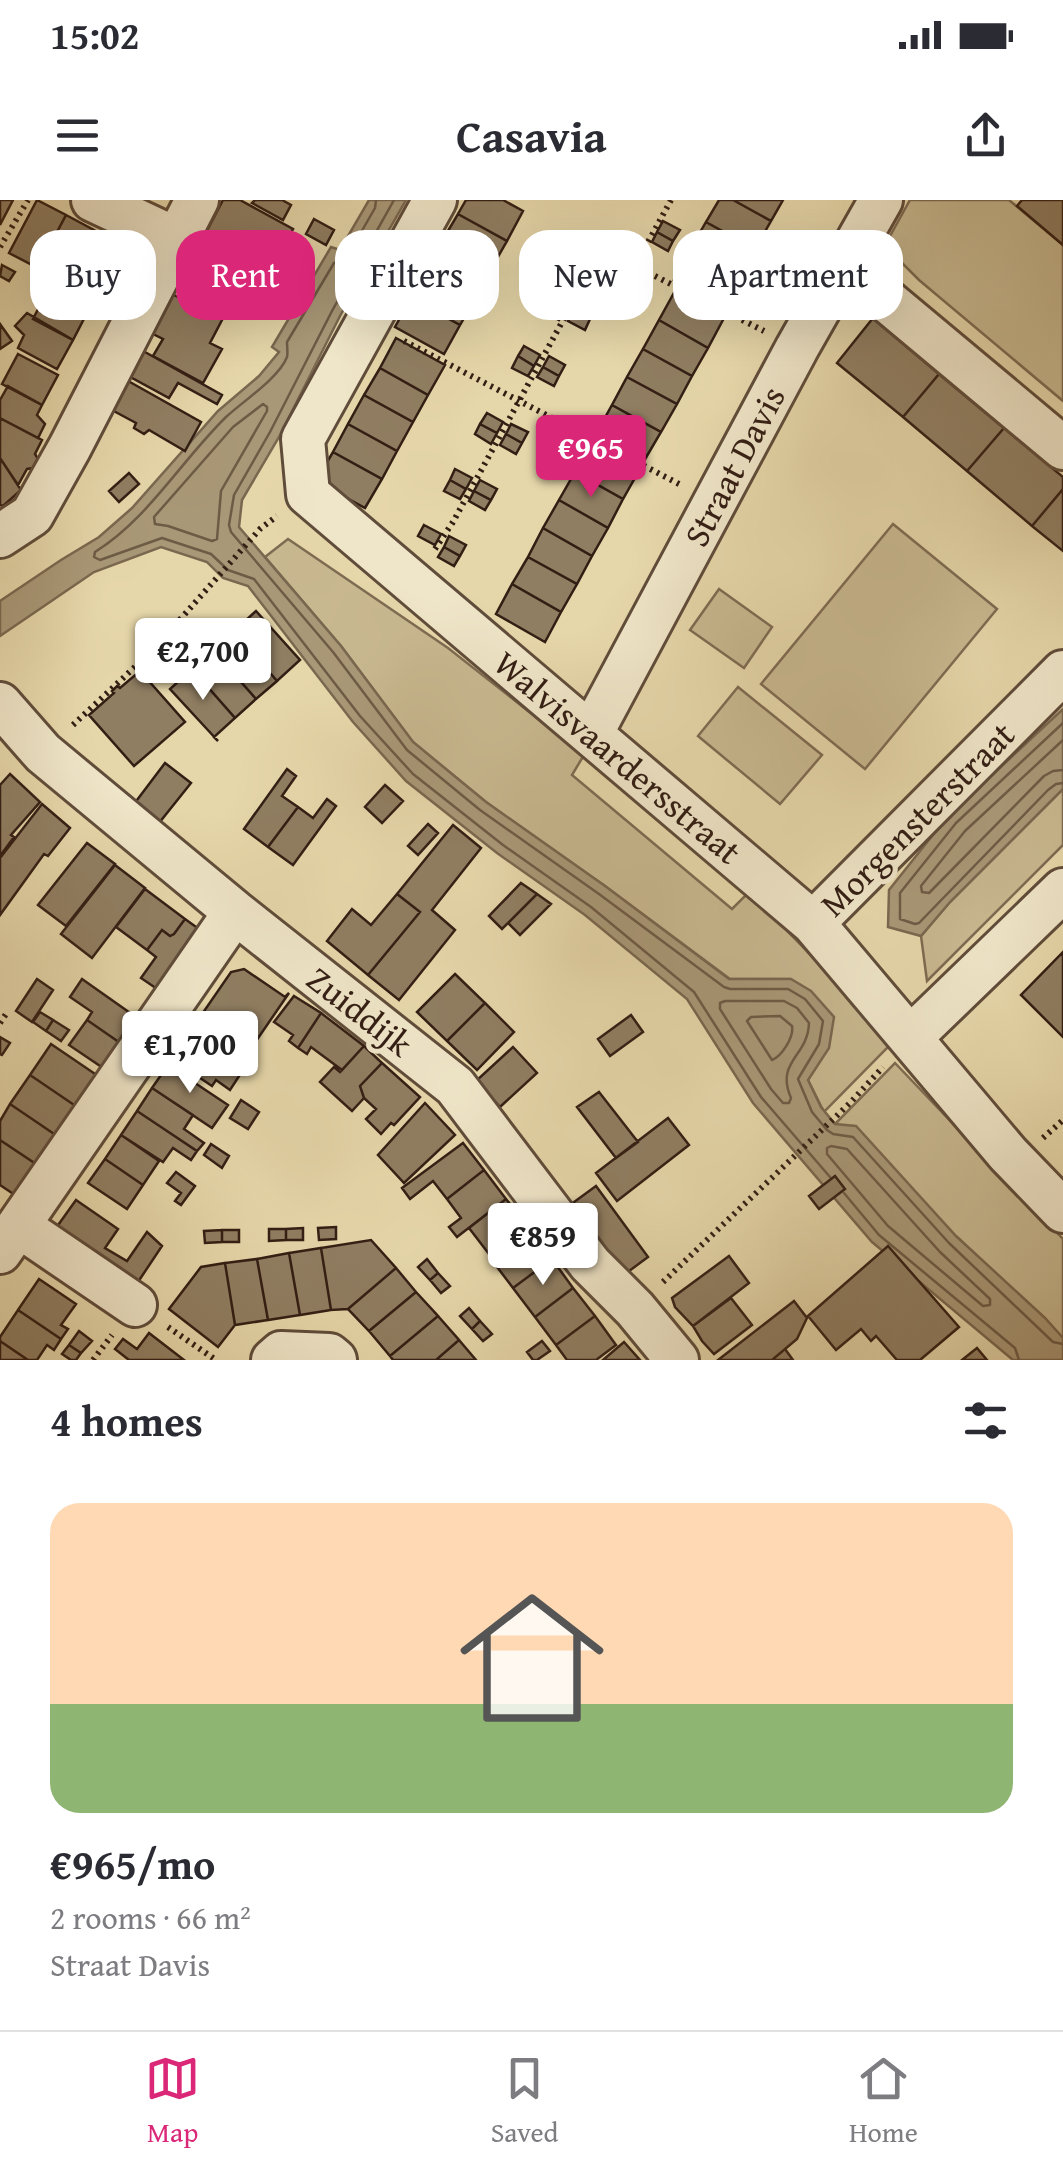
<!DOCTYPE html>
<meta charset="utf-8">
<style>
:root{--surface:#fff;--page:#f7f7f7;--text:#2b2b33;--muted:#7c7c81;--line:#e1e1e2;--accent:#db2777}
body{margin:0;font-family:"Gentium Book Plus",serif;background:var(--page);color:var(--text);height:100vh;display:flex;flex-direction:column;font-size:38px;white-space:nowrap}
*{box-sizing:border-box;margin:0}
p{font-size:32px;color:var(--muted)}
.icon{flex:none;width:55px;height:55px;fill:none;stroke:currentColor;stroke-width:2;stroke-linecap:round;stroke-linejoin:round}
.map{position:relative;height:1160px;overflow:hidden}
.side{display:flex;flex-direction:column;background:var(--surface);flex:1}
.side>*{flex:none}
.guide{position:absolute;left:30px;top:30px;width:1005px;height:90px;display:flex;gap:20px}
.price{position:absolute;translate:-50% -85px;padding:0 22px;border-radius:10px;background:#fff;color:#222;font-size:32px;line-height:65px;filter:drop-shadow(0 2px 5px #0008)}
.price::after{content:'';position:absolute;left:50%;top:60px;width:30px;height:22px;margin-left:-15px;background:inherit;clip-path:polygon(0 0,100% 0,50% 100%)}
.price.current{background:var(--accent);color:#fff}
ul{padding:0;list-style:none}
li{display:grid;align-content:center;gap:20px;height:530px;padding:0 50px}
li+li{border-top:2px solid var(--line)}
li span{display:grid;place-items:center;height:310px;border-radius:30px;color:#555}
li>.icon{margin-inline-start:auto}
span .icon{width:180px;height:180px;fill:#fffc;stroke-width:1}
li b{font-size:42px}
h2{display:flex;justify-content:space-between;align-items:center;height:120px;padding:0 50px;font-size:42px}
.pill{padding:0 35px;border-radius:30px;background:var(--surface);box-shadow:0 10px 40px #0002;font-size:35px;line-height:90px}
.pill.current{background:var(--accent);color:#fff}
.status{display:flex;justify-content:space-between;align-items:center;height:70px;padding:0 50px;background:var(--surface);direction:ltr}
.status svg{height:28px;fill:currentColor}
header{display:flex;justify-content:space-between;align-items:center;height:130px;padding:0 50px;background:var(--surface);font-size:45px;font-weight:600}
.tabs{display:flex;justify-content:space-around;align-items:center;height:140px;border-top:2px solid var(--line);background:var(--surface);font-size:28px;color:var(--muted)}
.tabs a{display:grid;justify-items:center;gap:5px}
.tabs .current{color:var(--accent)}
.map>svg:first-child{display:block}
.green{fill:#c8b890;stroke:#7e6b52;stroke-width:2.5}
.water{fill:#a99877;stroke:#7a674f;stroke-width:2.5}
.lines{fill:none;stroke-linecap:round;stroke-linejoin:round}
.shore{stroke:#6e5b46;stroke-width:2.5}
.building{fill:#907e62;stroke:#331e14;stroke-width:2.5}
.minor-casing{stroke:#604c3a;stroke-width:48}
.path{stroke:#331e14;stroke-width:6;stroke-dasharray:2.5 5;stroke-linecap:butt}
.minor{stroke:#efe5c8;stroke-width:42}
.labels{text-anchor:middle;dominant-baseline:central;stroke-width:10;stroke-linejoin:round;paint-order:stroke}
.street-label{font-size:35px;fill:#331e14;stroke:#efe5c8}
</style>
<div class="status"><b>15:02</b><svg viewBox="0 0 49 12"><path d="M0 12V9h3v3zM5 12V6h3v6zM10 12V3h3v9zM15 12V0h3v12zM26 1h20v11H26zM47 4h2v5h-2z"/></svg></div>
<header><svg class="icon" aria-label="menu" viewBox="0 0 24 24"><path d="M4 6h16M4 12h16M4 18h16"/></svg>Casavia<svg class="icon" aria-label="share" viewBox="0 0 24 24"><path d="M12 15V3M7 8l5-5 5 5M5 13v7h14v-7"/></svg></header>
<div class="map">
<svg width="1063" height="1160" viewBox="0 0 1063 1160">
<rect width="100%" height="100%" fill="#e6d7aa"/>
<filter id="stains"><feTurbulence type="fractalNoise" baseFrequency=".002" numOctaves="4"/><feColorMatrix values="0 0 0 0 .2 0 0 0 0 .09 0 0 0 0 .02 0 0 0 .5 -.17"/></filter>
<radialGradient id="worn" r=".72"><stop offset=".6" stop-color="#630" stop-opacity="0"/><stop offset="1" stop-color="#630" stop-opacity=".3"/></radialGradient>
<path class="green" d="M 910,0 L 1009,0 L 1063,45 L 1063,201 L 919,80 L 896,57 L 891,48 L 890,36 Z
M 893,324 L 997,409 L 865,569 L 761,484 Z
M 288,339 L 448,448 L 584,555 L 572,575 L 732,709 L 749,692 L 849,794 L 891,844 L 824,912 L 808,880 L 828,848 L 790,779 L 730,779 L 605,686 L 486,602 L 413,542 L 341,446 L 265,357 Z
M 719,389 L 772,427 L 744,468 L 690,430 Z
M 738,487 L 822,555 L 780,604 L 698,536 Z
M 1063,589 L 1063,645 L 927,781 L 921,736 L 950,702 Z
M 895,863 L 1063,1039 L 1063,1138 L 1044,1118 L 835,924 Z"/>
<path class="water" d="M 369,0 L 406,0 L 340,116 L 279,237 L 242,300 L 239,327 L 341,446 L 413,542 L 486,602 L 605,686 L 729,779 L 791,779 L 811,791 L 834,817 L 829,848 L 808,880 L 821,907 L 835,924 L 856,926 L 956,1036 L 1045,1118 L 1063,1138 L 1063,1160 L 1013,1160 L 872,1042 L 753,903 L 687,799 L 585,715 L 497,653 L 406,581 L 353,522 L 248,386 L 223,378 L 207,362 L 161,347 L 94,372 L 0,436 L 0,401 L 61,360 L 99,337 L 132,308 L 218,211 L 259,176 L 279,152 L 272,147 L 331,47 L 340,50 Z
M 1063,509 L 1063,589 L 950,702 L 921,736 L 888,727 L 889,690 L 948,616 Z"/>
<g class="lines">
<path class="shore" d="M 376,0 L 375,8 L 348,55 L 334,63 L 287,142 C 287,146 288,153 287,157 C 279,178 242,202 226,217 C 181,261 148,319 95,352 L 94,357 L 100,360 L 162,338 L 211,354 L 228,370 L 254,379 L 360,516 L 413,574 L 503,645 L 591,707 L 694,792 L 761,897 L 830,977
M 394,0 L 332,111 L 270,232 L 234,295 L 229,325 L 231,332 L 333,452 L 407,550 L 480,610 L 599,694 L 724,787 L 730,789 L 788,789 L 805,799 L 823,821 L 819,844 L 798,879 L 812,912 L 827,930 L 833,934 L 853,937 L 949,1043 L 1053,1142 L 1063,1144
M 263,204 L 267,207 L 267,211 L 221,291 L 217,339 L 212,341 L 168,326 L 155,324 L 154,317 L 233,227 Z
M 1063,523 L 956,623 L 900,693 L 900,719 L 915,724 L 919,723 L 1048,590 L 1056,584 L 1063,583
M 1063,540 L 965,631 L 921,686 L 922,692 L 929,693 L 1044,576 L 1053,571 L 1063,570
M 725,801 L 784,801 L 797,808 L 809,823 C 808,857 775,861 791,898 L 789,903 L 783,903 L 771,889 L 720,809 L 720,803 Z
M 780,816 L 792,826 C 794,837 782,856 772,860 L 747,821 L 751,817 Z
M 831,946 L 847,949 L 940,1052 L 990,1099 L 990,1105 L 983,1106 L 888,1026 L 827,954 L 827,948 Z
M 844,993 L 879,1035 L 1015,1148 L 1019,1160"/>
</g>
<path class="building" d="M 0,0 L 13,0 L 0,25 Z
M 37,0 L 66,15 L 38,68 L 9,53 Z
M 223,0 L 240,0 L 293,29 L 266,78 L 201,42 Z
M 255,0 L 282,0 L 291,5 L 283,20 L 252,3 Z
M 466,0 L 503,0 L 523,11 L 507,41 L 458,14 Z
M 719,0 L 733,0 L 771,21 L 755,49 L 706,22 Z
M 733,0 L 783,0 L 771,21 Z
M 1022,0 L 1063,0 L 1063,45 L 1017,6 Z
M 458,14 L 507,41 L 491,69 L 442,41 Z
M 66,15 L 94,30 L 62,90 L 51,85 L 62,64 L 45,55 Z
M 314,19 L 334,30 L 326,45 L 306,34 Z
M 663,21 L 680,30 L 673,41 L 657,32 Z
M 706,22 L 755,49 L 740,78 L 690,50 Z
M 94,30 L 123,45 L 102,85 L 73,70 Z
M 657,32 L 673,41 L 668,51 L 652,42 Z
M 200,41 L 266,78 L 249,109 L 229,98 L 218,117 L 193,104 L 204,84 L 183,73 Z
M 442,41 L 491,69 L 476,97 L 427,70 Z
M 690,50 L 740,78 L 724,107 L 674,80 Z
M 570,62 L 586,71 L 580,82 L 564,73 Z
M 2,65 L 15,72 L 9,81 L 0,76 Z
M 427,70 L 476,97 L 460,125 L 411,98 Z
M 596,72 L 612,80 L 606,92 L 590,82 Z
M 68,78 L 83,86 L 77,98 L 62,90 Z
M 48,90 L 88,111 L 73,140 L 33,119 Z
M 555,90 L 571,99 L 565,110 L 549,100 Z
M 675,91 L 724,118 L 708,148 L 659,120 Z
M 172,94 L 222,120 L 210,143 L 222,149 L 203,183 L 153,156 L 163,139 L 151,133 Z
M 411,98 L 460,125 L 444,154 L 395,127 Z
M 549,100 L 565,110 L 559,120 L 543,111 Z
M 580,100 L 596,109 L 590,119 L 574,111 Z
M 574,111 L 590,119 L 585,130 L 568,121 Z
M 27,113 L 73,140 L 57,169 L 18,148 L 24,135 L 15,126 Z
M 873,118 L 939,174 L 903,217 L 837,163 Z
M 659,120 L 708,148 L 692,176 L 643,149 Z
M 0,124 L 12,141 L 0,149 Z
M 396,138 L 445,165 L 428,195 L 380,168 Z
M 524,146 L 540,155 L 534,166 L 518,156 Z
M 136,147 L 222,195 L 217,204 L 178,183 L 169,198 L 123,173 Z
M 643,149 L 692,176 L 677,204 L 627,177 Z
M 18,154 L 58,175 L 42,205 L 2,184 Z
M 518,156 L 534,166 L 528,176 L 512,168 Z
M 549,156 L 565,165 L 559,176 L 543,167 Z
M 543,167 L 559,176 L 554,186 L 537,177 Z
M 380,168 L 428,195 L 413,222 L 364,195 Z
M 939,174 L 1004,228 L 967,271 L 903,217 Z
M 121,177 L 201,222 L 185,251 L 149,230 L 144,234 L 134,228 L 136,223 L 110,209 Z
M 627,177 L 677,204 L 661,232 L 612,205 Z
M 8,186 L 42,205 L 37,215 L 45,224 L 38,238 L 0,218 L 0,200 Z
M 364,195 L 413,222 L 397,251 L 348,224 Z
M 612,205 L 661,232 L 644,261 L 596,234 Z
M 487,213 L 503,222 L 497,233 L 480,224 Z
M 0,218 L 42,240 L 35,254 L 38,259 L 33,268 L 27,269 L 18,285 L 0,258 Z
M 348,224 L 397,251 L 382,279 L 333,252 Z
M 480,224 L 497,233 L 491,244 L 475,234 Z
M 511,224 L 528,232 L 522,243 L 506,234 Z
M 1004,228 L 1063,277 L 1063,289 L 1032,326 L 967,271 Z
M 506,234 L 522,243 L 516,254 L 500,245 Z
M 591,243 L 640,269 L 623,299 L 575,272 Z
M 333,252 L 382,279 L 365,308 L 316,281 Z
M 0,258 L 21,290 L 3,306 L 0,305 Z
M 455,269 L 472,278 L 466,289 L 450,280 Z
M 575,272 L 623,299 L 608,328 L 559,300 Z
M 129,273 L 139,284 L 119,302 L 109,291 Z
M 450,280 L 466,289 L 460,299 L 444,291 Z
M 480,280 L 497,289 L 491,300 L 474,291 Z
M 1063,289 L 1063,351 L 1032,326 Z
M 474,291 L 491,300 L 485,310 L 469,301 Z
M 559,300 L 608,328 L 592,356 L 543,328 Z
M 424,325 L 441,334 L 435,345 L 418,336 Z
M 543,328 L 592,356 L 577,384 L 528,357 Z
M 449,336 L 466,345 L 460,356 L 444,347 Z
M 444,347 L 460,356 L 454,366 L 438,357 Z
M 528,357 L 577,384 L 561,412 L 512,384 Z
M 512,384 L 561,412 L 545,442 L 496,414 Z
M 256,411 L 300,460 L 277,481 L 234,431 Z
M 234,431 L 277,481 L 256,499 L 213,450 Z
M 213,450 L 256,499 L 235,518 L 192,469 Z
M 192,469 L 235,518 L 214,537 L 218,541 L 170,489 Z
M 140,471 L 185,522 L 134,566 L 89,515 L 114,493 L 112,491 L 117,486 L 120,488 Z
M 165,563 L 191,583 L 159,623 L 134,604 Z
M 287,569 L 296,576 L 282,596 L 298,607 L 268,647 L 244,629 Z
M 10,574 L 40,602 L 11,635 L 14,637 L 0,656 L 0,585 Z
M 385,585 L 403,601 L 382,623 L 365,607 Z
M 327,599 L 336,606 L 293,665 L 268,647 L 298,607 L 313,618 Z
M 42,604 L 70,628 L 48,656 L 44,654 L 0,715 L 0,658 Z
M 428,624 L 438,633 L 418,655 L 408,646 Z
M 453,625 L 481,648 L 432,710 L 455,730 L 399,800 L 368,775 L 420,712 L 397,694 Z
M 87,643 L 115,664 L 66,726 L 38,705 Z
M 115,665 L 145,688 L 92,758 L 61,734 Z
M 521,683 L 537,694 L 502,729 L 489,716 Z
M 145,689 L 185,719 L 174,734 L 170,736 L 162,730 L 147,750 L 116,727 Z
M 397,694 L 420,712 L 368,775 L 327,741 L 352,709 L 371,725 Z
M 537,694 L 551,704 L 520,735 L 508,723 Z
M 185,719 L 199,729 L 163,793 L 141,778 L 156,757 L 147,750 L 162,730 L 170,736 L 174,734 Z
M 1063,752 L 1063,837 L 1021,795 Z
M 244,769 L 285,797 L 289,793 L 241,863 L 232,857 L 230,861 L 189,833 L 231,772 Z
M 455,774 L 485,803 L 447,841 L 417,812 Z
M 37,779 L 53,790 L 32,822 L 16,811 Z
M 82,779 L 143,822 L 126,847 L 87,820 L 92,812 L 70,797 Z
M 294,796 L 321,813 L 298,848 L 289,841 L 293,835 L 274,822 Z
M 485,803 L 514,832 L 477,870 L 447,841 Z
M 40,812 L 53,820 L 46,831 L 33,822 Z
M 321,813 L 364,846 L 342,870 L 311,847 L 307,854 L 298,848 Z
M 631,815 L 643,832 L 610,856 L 598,839 Z
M 53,820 L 69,830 L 61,841 L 46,831 Z
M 87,820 L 126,847 L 109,872 L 69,845 Z
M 189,833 L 230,861 L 232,857 L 245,867 L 230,890 L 216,880 L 212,886 L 172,859 Z
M 0,837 L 10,843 L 2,855 L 0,854 Z
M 51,844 L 104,880 L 83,911 L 30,875 Z
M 364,846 L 382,863 L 360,886 L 364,898 L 352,911 L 320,882 L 334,867 L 340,872 Z
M 513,847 L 537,873 L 500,907 L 476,881 Z
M 382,863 L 420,897 L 394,925 L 391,923 L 381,934 L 366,919 L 376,909 L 364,898 L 360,886 Z
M 168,865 L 228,905 L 212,928 L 152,888 Z
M 30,875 L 83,911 L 63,940 L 10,904 Z
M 152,888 L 193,915 L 184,929 L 204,943 L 197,951 L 137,911 Z
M 599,892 L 638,942 L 616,958 L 577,907 Z
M 241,900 L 259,912 L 248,929 L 230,918 Z
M 425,903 L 455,935 L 404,983 L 378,955 Z
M 10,904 L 63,940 L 42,968 L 0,940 L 0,921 Z
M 137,911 L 197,951 L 191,960 L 173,948 L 163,962 L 121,935 Z
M 668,918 L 689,945 L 617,1001 L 596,973 Z
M 121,935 L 159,961 L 143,985 L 105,959 Z
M 0,940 L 42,968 L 21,999 L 0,985 Z
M 463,943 L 484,970 L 447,999 L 433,981 L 410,999 L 402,988 Z
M 211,944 L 229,956 L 222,968 L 204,955 Z
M 105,959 L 143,985 L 127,1009 L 88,983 Z
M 484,970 L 506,999 L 457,1037 L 449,1027 L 461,1018 L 447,999 Z
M 176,972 L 195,986 L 181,1005 L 175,1001 L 181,993 L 167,983 Z
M 835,976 L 845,989 L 819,1009 L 809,996 Z
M 596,986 L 648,1057 L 621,1077 L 570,1005 Z
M 506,999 L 527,1025 L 489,1054 L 469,1028 Z
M 76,1000 L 118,1029 L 105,1048 L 127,1061 L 147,1032 L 162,1046 L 136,1085 L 56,1028 Z
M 336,1027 L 336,1039 L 319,1040 L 318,1028 Z
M 303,1028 L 303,1040 L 286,1040 L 286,1029 Z
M 269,1029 L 286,1029 L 286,1040 L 269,1041 Z
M 222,1030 L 222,1042 L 205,1043 L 204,1031 Z
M 222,1030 L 239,1030 L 239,1042 L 222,1042 Z
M 530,1030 L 552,1059 L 513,1088 L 491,1059 Z
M 371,1040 L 396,1068 L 348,1109 L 331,1110 L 321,1048 Z
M 888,1046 L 959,1127 L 920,1160 L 897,1160 L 876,1136 L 871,1141 L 861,1129 L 836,1150 L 808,1116 Z
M 321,1048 L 331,1110 L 300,1115 L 289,1053 Z
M 289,1053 L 300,1115 L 268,1120 L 257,1059 Z
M 729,1056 L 749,1083 L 693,1126 L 675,1107 L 672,1098 Z
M 257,1059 L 268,1120 L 235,1125 L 225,1063 Z
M 427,1059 L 438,1073 L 430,1080 L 418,1067 Z
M 552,1059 L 573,1088 L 535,1117 L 513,1088 Z
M 225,1063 L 235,1125 L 218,1147 L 169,1109 L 201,1067 Z
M 396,1068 L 416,1092 L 369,1131 L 348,1109 Z
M 438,1073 L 450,1086 L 441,1093 L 430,1080 Z
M 39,1079 L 76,1104 L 61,1125 L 68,1129 L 61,1139 L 18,1110 Z
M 573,1088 L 595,1116 L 556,1145 L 535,1117 Z
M 416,1092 L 438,1116 L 390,1156 L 369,1131 Z
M 731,1098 L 752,1125 L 714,1154 L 702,1141 L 693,1126 Z
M 794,1101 L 807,1118 L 797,1139 L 772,1160 L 718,1160 Z
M 469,1108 L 480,1121 L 472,1129 L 460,1116 Z
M 18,1110 L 61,1139 L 54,1150 L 47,1145 L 37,1160 L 28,1160 L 0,1141 L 0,1137 Z
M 438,1116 L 459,1140 L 436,1160 L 393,1160 L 390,1156 Z
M 595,1116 L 616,1145 L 596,1160 L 567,1160 L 556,1145 Z
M 480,1121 L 492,1134 L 483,1141 L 472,1129 Z
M 79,1131 L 92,1141 L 81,1153 L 69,1145 Z
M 149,1133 L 184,1160 L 129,1160 L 115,1149 L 123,1139 L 137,1149 Z
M 459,1140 L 476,1160 L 436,1160 Z
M 0,1141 L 28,1160 L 0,1160 Z
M 542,1141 L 550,1151 L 537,1160 L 533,1160 L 527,1152 Z
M 624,1142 L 640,1160 L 603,1160 Z
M 69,1145 L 81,1153 L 76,1160 L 71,1160 L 62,1154 Z
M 977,1148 L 987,1160 L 962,1160 Z
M 785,1149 L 793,1160 L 772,1160 Z"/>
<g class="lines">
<defs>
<path id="minor" d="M 93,0 L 176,39
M 435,0 L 303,239 L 308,294 L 813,723 L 1008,954 L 1063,1011
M 844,65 L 1063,248
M 0,336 L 32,315 L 70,247 L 197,0
M 0,504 L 43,553 L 235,712 L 455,886 L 590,1064 L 635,1109 L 677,1160
M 591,534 L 797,148 L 881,0
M 813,723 L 1063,472
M 911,837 L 1063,690
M 19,1026 L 135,1105
M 0,1052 L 235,712
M 273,1160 L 281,1153 L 329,1155 L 335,1160"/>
</defs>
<use href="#minor" class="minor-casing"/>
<path class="path" d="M 671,0 L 635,66 L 764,131
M 0,47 L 28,0
M 404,141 L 681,285
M 435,349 L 453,322 L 597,58
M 73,525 L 154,449 L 260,329 L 277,316
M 0,823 L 8,811
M 1043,938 L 1063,920
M 663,1082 L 850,903 L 883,867
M 168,1127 L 216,1160
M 93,1160 L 112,1135"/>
<use href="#minor" class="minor"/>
</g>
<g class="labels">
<g class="street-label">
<text transform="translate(734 266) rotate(-62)">Straat Davis</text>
<text transform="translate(618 557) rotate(40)">Walvisvaardersstraat</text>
<text transform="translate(917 619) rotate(-45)">Morgensterstraat</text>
<text transform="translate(360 811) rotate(38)">Zuiddijk</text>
</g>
</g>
<rect width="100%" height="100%" filter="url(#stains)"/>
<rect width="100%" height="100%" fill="url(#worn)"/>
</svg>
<b class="price current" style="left:591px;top:300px">€965</b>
<b class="price" style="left:203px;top:503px">€2,700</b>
<b class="price" style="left:190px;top:896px">€1,700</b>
<b class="price" style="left:543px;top:1088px">€859</b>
<div class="guide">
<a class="pill">Buy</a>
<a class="pill current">Rent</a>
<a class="pill">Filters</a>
<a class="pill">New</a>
<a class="pill">Apartment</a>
</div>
</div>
<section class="side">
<h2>4 homes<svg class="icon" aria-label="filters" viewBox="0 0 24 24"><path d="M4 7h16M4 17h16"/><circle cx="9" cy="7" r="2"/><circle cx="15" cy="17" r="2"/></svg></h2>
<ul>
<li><span style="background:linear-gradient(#ffd9b3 65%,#8fb573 0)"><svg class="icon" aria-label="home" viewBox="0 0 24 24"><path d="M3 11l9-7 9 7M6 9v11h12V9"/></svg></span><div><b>€965/mo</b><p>2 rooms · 66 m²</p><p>Straat Davis</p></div></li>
</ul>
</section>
<nav class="tabs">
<a class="current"><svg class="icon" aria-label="map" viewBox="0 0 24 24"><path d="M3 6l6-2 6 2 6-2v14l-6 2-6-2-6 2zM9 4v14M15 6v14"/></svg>Map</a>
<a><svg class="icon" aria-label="saved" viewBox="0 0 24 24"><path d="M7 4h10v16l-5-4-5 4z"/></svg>Saved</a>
<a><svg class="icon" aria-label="home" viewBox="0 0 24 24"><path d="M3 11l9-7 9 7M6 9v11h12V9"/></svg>Home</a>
</nav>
